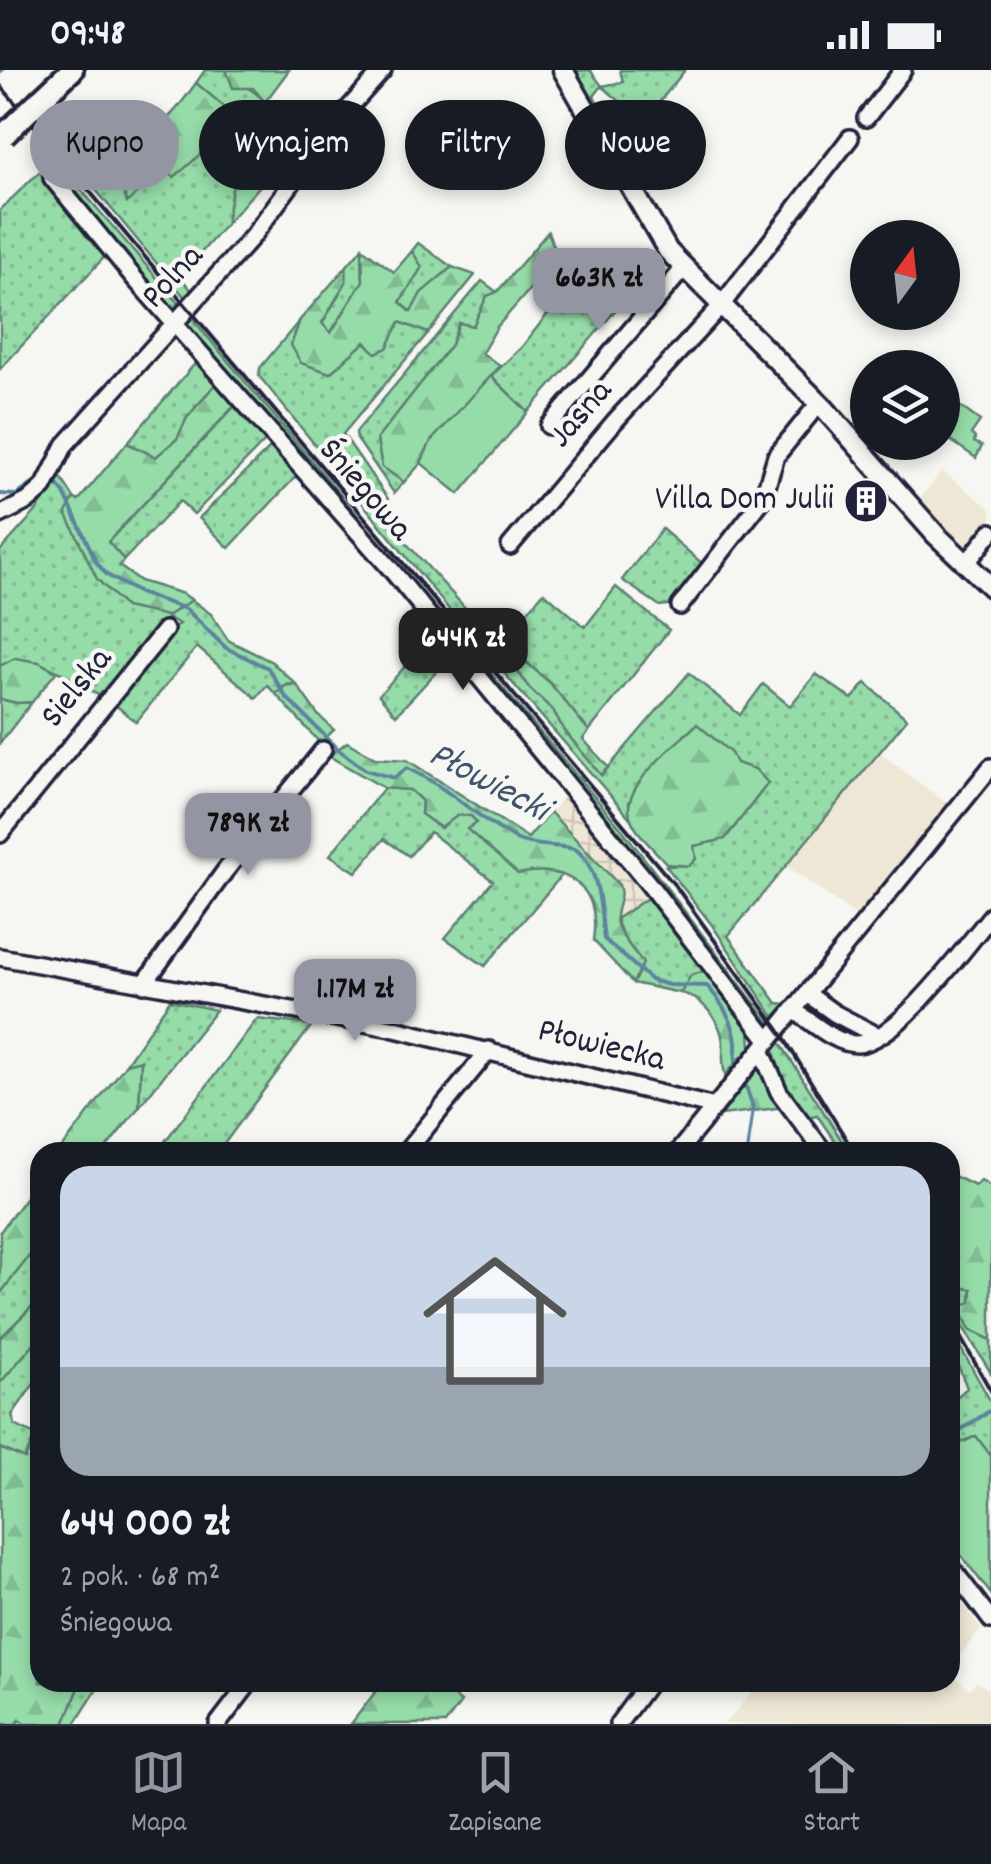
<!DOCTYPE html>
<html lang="pl">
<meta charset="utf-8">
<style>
:root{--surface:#171b24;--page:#242831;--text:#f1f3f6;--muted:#9ea1a6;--line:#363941;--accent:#9495a2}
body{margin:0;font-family:Dekko,sans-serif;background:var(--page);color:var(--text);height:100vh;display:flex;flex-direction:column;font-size:38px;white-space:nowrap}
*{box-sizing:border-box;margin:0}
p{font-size:32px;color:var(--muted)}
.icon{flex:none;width:55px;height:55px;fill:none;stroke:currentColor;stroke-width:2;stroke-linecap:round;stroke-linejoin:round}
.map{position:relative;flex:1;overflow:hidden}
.drawer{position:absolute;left:30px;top:1072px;width:930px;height:550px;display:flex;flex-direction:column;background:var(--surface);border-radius:30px;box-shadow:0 5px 15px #0003}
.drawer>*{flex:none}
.top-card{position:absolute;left:30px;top:30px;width:932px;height:90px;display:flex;gap:20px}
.needle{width:65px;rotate:15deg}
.buttons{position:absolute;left:850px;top:150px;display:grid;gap:20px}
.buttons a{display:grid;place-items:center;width:110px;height:110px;border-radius:50%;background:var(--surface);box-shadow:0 5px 15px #0003;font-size:50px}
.price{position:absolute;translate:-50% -85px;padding:0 22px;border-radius:20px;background:var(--accent);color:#111;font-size:32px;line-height:65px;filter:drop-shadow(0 2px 5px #0008)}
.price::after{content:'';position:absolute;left:50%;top:60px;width:30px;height:22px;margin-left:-15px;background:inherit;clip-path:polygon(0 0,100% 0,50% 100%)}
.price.current{background:#222;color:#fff}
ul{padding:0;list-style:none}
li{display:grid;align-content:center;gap:20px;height:530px;padding:0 30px}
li+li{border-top:2px solid var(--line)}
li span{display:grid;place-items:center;height:310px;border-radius:30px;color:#555}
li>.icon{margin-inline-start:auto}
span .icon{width:180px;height:180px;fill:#fffc;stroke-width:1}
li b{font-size:42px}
.tag{padding:0 35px;border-radius:45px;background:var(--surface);box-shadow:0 5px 15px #0003;font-size:35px;line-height:90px}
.tag.current{background:var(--accent);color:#111}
.status{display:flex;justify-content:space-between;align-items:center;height:70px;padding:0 50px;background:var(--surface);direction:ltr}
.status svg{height:28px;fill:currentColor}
.tab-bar{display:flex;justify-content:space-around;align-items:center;height:140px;border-top:2px solid var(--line);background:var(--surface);font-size:28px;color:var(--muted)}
.tab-bar a{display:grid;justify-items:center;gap:5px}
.tab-bar .current{color:var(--accent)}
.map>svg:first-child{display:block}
.built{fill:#efe7d6}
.industrial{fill:url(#industrial-grid)}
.grass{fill:url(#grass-dots);stroke:#5c7f72;stroke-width:2.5}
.forest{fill:url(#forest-firs);stroke:#5c7f72;stroke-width:2.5}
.green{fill:#96dca9;stroke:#5c7f72;stroke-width:2.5}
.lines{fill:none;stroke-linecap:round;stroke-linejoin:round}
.stream{stroke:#5c849f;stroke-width:4}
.minor-casing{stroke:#22223b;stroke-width:22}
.tertiary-casing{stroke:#22223b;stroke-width:25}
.secondary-casing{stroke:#22223b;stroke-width:28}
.minor{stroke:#f6f6f2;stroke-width:15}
.tertiary{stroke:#f6f6f2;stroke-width:18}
.secondary{stroke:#f6f6f2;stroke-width:20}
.rail{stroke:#22223b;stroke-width:4}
.secondary-bridge-casing{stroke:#22223b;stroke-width:28;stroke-linecap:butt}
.secondary-bridge{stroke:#f6f6f2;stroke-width:20}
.labels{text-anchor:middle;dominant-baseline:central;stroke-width:9;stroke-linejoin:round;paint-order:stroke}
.street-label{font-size:35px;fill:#22223b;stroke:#f6f6f2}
.poi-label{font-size:35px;fill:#22223b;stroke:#f6f6f2;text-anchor:end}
.water-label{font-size:38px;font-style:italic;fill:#3f536d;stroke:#f6f6f2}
</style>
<div class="status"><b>09:48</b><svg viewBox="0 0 49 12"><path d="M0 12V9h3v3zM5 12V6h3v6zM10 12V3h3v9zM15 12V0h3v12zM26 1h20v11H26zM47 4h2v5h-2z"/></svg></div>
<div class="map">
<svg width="991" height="1654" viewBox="0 0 991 1654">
<defs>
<pattern id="industrial-grid" width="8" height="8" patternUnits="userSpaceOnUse" patternTransform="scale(2.5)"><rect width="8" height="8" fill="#efe7d6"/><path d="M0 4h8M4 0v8" fill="none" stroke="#cdc6b9"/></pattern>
<pattern id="grass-dots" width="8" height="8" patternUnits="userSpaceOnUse" patternTransform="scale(2.5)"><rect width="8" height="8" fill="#96dca9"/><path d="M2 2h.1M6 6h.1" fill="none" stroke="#81bc92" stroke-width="1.8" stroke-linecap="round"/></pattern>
<pattern id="forest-firs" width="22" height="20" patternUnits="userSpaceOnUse" patternTransform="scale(2.5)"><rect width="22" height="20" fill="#96dca9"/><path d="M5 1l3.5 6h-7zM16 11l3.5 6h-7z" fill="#81bc92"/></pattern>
</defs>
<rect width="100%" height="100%" fill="#f6f6f2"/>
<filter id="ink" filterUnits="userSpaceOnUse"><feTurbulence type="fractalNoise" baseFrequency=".01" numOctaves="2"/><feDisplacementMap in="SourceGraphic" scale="20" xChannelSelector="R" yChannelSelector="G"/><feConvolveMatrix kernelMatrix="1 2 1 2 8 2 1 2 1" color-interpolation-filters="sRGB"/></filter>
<g filter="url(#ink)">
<path class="built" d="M 942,401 L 991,439 L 991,452 L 967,482 L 918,431 Z
M 881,684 L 948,734 L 857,846 L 786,796 Z
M 950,1518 L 981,1559 L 950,1598 Z
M 950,1603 L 970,1619 L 977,1611 L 991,1622 L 991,1654 L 725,1654 L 759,1613 L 950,1612 Z"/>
<path class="industrial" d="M 567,724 L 631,801 L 649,827 L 616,849 L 623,826 L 619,815 L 550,742 Z"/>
<path class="grass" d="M 205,0 L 226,0 C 235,14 253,17 265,32 L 232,71 L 234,108 L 226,154 L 180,207 L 194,223 L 187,230 L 62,79 L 88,57 L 129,84 L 121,114 C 159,99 198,82 227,53 L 228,40 L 196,13 Z
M 590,0 L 602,16 L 623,12 L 620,0 L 685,0 L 633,65 L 624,58 L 621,61 L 610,51 L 624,46 L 628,38 L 602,16 L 594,26 L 599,35 L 597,38 L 575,1 Z
M 53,87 L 182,237 L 177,242 L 169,241 L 46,91 Z
M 39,102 L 109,182 L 0,299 L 0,140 Z
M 418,173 L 452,197 L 422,223 L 412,242 L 400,232 L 421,198 L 412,181 Z
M 362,178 L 363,211 L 330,264 L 322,254 L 346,212 L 346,197 Z
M 611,189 L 639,213 L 528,342 L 491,306 L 521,278 L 565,222 L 579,227 Z
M 482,211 L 497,222 L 487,227 L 473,257 L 459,253 L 451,275 L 377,369 L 382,397 L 404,412 L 394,423 L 357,369 L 356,362 Z
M 190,246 L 625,763 L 769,952 L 762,956 L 315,402 L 190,262 L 187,252 Z
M 300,250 L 291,275 L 330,303 L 366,271 L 400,252 L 428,263 L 343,364 L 388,429 L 378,442 L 499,575 L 544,522 L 585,557 L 616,517 L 669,560 L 589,661 L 549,612 L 514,581 L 530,619 L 553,640 L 564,660 L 602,705 L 689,603 L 740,645 L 763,614 L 790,636 L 816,604 L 852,629 L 866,613 L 907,649 L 728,866 L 777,933 L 787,934 L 774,947 L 712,855 L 666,796 L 689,795 L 693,776 L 725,769 L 768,713 L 755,699 L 736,693 L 629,731 L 630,748 L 456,548 L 259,306 L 260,298 Z
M 198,290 L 218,311 L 187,348 L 177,369 L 156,387 L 127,373 Z
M 225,316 L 267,369 L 194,444 L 180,431 L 124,490 L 108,472 L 234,337 Z
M 275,373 L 300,402 L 229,478 L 199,448 Z
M 58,403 L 74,428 L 67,443 L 167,546 L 192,530 L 211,544 L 228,570 L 272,592 L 296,614 L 286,615 L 276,624 L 267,615 L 256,628 L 197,577 L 136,652 L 113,633 L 170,559 L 179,554 L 167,547 L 167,552 L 103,628 C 73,611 34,578 0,596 L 0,481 L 38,439 Z
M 662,459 L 705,496 L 674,534 L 660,536 L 622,510 Z
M 434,565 L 452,585 L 396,645 L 379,625 Z
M 0,629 L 17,633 L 32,632 L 0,673 Z
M 384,718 L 410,720 L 422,731 L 421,744 L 440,758 L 458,745 L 471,746 L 477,752 L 468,759 C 493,781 530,796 562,805 L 485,896 L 445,868 L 493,811 L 430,762 L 409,786 L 384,769 L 356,802 L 330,785 Z
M 649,827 L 710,900 L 691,905 L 681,923 L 633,913 L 643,893 L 623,867 L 616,849 Z
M 170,930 L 216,940 L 139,1037 L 141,991 L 126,994 Z
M 257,949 L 312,955 L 218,1082 L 157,1082 Z
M 779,971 L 849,1082 L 842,1082 L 817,1045 L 807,1047 L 802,1044 L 779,1000 L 773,977 Z
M 40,1172 L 40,1229 L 0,1268 L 0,1224 Z
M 950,1216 L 972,1219 L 971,1233 L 960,1237 L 970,1259 L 991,1270 L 991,1303 L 950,1236 Z
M 950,1259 L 991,1332 L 991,1386 L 976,1366 L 950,1378 L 950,1333 L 967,1318 L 950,1275 Z
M 36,1271 L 40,1274 L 40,1305 L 12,1345 L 15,1355 L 35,1365 L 25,1389 L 0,1378 L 0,1313 Z
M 81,1613 L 101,1613 L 75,1654 L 64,1654 Z"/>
<path class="forest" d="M 226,0 L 289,0 L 265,32 L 253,18 L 233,18 Z
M 196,13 L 228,40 C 227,61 191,94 174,107 L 161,98 L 127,133 C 112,88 142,74 170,46 C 180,36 188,24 196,13 Z
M 238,68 L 274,100 L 226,154 L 234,108 L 232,71 Z
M 548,162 L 558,187 L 497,257 L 482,283 L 500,296 L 432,371 L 421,393 L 404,412 L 382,397 L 377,369 L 451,275 L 459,253 L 473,256 L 487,226 L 497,222 Z
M 362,178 L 394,202 L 412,181 L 422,197 L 400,232 L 411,242 L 421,223 L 452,197 L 475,205 L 428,263 L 400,252 L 387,278 L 376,283 L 365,272 L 330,303 L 301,293 L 291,275 L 300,250 L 346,197 L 346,212 L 322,253 L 331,263 L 363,211 Z
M 218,311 L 225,316 L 234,336 L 108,472 L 124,490 L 119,496 L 140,511 L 183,524 L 192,530 L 167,546 L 125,537 L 97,509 L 66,443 L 74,428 L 78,431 L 127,373 L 156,387 L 177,369 L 187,348 Z
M 513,581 L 549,612 L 589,661 L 583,669 L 608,697 L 601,705 L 564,660 L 553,640 L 530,619 L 507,586 Z
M 15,588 L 39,592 L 56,602 L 32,632 L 17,633 L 0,629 L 0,596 Z
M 296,614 L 318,645 L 334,660 L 320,673 L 276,624 L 286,615 Z
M 697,654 L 731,683 L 736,693 L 755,699 L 768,713 L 725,769 L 694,776 L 696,789 L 689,796 L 667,794 C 656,781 637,765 631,749 C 617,718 678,673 697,654 Z
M 347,672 L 375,688 L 407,690 L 528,768 L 550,742 L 619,815 C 624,829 616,835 616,848 C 617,864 634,881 643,893 L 633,913 L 593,870 C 601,817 568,794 518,804 L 467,759 L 477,752 L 471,746 L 458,745 L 441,758 L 421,744 L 422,731 L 410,720 L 384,718 L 329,686 Z
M 710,900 L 750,962 L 751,977 L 725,1005 C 721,990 724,985 723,972 C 721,951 702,927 681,923 L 691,905 Z
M 762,989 L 785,1037 L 722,1045 Z
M 141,990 L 139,1037 L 103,1082 L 59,1082 L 126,994 Z
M 950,1104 L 975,1116 L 981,1111 L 991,1117 L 991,1270 L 970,1260 L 959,1237 L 971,1232 L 972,1219 L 950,1216 Z
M 40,1108 L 40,1172 L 0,1224 L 0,1162 Z
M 40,1229 L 40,1274 L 36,1271 L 0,1313 L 0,1268 Z
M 40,1357 L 40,1612 L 81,1613 L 64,1654 L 24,1654 L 20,1649 L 17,1654 L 0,1654 L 0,1378 L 25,1389 Z
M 382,1613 L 437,1613 L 461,1632 L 445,1654 L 351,1654 Z"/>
<path class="green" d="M 491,306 L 528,342 L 459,424 L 421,393 L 431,371 Z
M 961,337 L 980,351 L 971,364 L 975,368 L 974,372 L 982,376 L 976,388 L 943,365 L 943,359 Z
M 976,1366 L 991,1386 L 991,1524 L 950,1471 L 950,1378 Z"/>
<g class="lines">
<path class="stream" d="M 0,2 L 2,0
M 54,411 L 64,423 L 97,493 L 107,505 L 139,523 L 186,539 L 226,578 L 268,598 L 286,627 L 339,680 L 366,700 L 394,708 L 407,698 C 448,717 479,750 518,770 C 536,778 570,774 578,781 C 601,802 600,841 604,869 L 651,910 L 669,915 L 707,916 C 720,930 735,953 736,973 C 737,983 733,987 738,997
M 0,424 L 17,425 L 40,409
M 744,1010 L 753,1038 L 747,1082
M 950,1367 L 991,1340"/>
<defs>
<path id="minor" d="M 866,48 L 903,0
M 52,108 L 135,209 L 389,497 L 648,813 L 769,971
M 549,356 L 683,199
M 0,445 L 28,431 L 44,417 L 65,375 L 253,166 L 339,49 L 383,0
M 510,476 L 615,351 L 720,237 L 850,68
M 966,494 L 991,462
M 680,536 L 763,429 L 776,386 L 819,333
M 0,764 L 165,560
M 0,887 L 391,958 L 715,1037
M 144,914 L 225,801 L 323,680
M 809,925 L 834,943 L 876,965
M 795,941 C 812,952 835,974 857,974 C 897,972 965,877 991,846
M 761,980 L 779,1022 L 824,1082
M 406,1082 L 489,980
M 678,1082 L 991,697
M 950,1496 L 991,1550
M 218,1654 L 250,1612
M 618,1654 L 649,1612"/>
<path id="tertiary" d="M 563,0 L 668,181 L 824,338 L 936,465 L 991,517"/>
<path id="secondary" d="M 41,29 L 72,0"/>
</defs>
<use href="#minor" class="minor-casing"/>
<use href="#tertiary" class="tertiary-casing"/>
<use href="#secondary" class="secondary-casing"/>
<use href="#minor" class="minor"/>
<use href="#tertiary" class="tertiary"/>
<use href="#secondary" class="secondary"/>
<path class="rail" d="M 0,15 L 677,818 L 779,960 L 854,1082
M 950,1249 L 991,1321"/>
<defs>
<path id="secondary-bridge" d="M 4,65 L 41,29"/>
</defs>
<use href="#secondary-bridge" class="secondary-bridge-casing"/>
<use href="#secondary-bridge" class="secondary-bridge"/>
</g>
</g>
<defs>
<symbol id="building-disc" viewBox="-11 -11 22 22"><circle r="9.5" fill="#22223b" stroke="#f6f6f2"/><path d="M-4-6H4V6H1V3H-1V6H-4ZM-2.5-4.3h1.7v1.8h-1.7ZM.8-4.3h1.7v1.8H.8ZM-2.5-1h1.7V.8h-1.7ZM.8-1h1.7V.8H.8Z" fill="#fff"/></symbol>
</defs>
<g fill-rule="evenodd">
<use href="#building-disc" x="841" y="406" width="50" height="50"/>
</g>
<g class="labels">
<g class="street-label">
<text transform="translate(174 208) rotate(-47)">Polna</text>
<text transform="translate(582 345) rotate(-49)">Jasna</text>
<text transform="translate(364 421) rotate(49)">Śniegowa</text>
<text transform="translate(78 619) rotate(-51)">Sielska</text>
<text transform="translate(601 977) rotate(14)">Płowiecka</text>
</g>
<g class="poi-label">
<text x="834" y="431">Villa Dom Julii</text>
</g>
<g class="water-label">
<text transform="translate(488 714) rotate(28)">Płowiecki</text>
</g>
</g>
</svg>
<div class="buttons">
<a><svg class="needle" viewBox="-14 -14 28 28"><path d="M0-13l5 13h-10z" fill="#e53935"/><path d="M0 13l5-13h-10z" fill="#9ea1a6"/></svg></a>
<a><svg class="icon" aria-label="layers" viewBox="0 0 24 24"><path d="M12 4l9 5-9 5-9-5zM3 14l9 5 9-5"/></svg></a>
</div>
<b class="price" style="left:599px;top:263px">663K zł</b>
<b class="price current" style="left:463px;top:623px">644K zł</b>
<b class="price" style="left:248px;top:808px">789K zł</b>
<b class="price" style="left:355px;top:974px">1.17M zł</b>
<div class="top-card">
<a class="tag current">Kupno</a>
<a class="tag">Wynajem</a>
<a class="tag">Filtry</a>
<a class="tag">Nowe</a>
</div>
<section class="drawer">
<ul>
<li><span style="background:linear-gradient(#c9d6e8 65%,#9aa5b1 0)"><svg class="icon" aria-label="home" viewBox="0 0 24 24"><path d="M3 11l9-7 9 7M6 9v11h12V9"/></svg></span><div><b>644 000 zł</b><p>2 pok. · 68 m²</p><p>Śniegowa</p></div></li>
</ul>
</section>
</div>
<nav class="tab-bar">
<a class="current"><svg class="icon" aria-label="map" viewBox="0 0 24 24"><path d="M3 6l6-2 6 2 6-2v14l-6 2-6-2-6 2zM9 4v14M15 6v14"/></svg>Mapa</a>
<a><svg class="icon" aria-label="saved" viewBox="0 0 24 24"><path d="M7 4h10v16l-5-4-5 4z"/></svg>Zapisane</a>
<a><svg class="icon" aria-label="home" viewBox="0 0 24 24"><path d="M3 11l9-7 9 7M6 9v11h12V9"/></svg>Start</a>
</nav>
